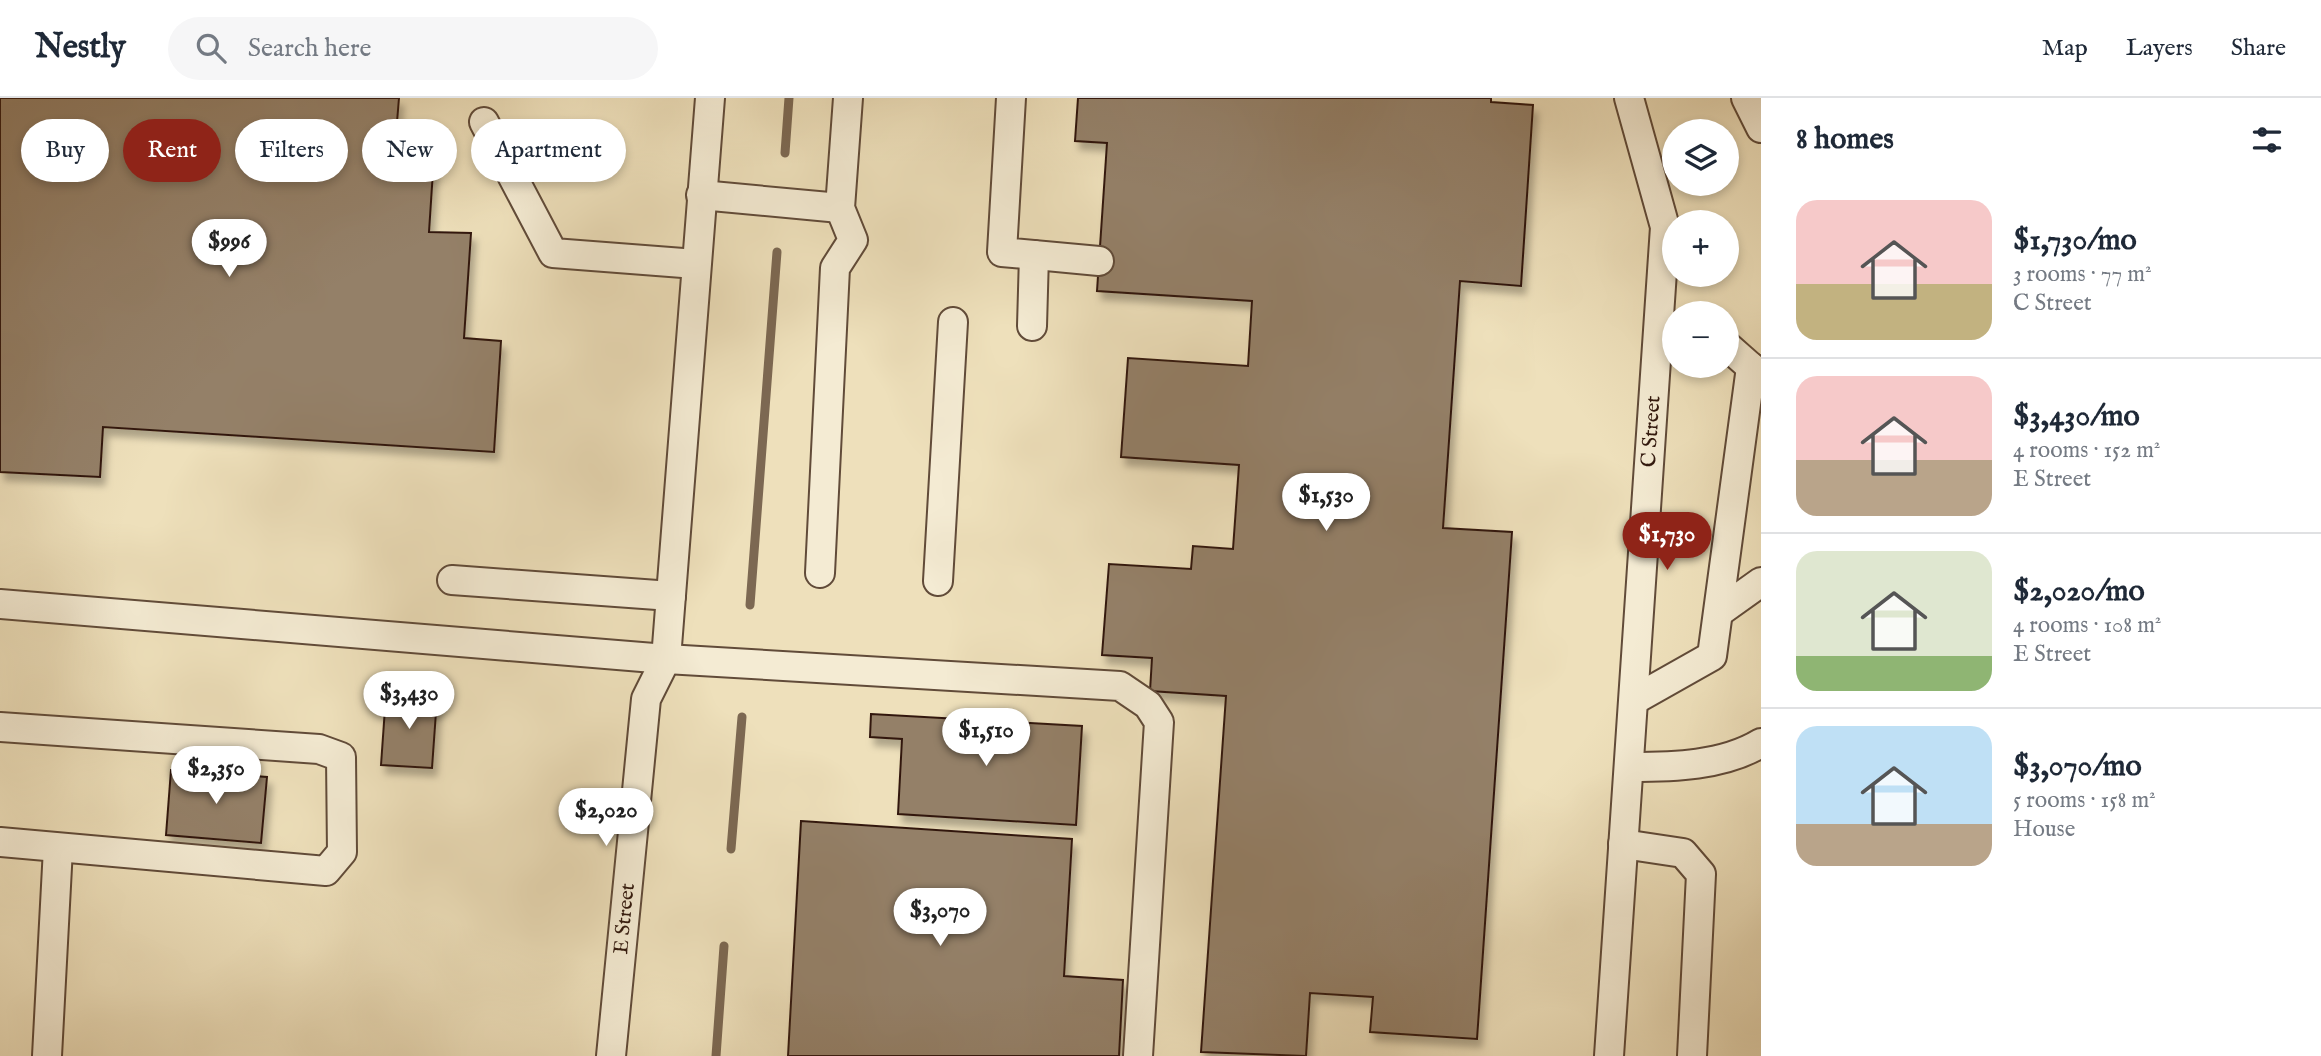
<!DOCTYPE html>
<meta charset="utf-8">
<style>
:root{--surface:#fff;--page:#f6f6f7;--text:#1f2937;--muted:#747a83;--line:#e0e1e3;--accent:#8f2418}
body{margin:0;font-family:"IM FELL English",serif;background:var(--page);color:var(--text);height:100vh;display:flex;flex-direction:column;font-size:26px;white-space:nowrap}
*{box-sizing:border-box;margin:0}
p{font-size:23px;color:var(--muted)}
.icon{flex:none;width:38px;height:38px;fill:none;stroke:currentColor;stroke-width:2;stroke-linecap:round;stroke-linejoin:round}
.map{position:relative;flex:1;overflow:hidden}
.side{display:flex;flex-direction:column;background:var(--surface);width:560px}
.side>*{flex:none}
.guide{position:absolute;left:21px;top:21px;width:665px;height:63px;display:flex;gap:14px}
.fabs{position:absolute;left:1662px;top:21px;display:grid;gap:14px}
.fabs a{display:grid;place-items:center;width:77px;height:77px;border-radius:50%;background:var(--surface);box-shadow:0 4px 10px #0003;font-size:35px}
.price{position:absolute;translate:-50% -60px;padding:0 16px;border-radius:24px;background:#fff;color:#222;font-size:23px;line-height:46px;filter:drop-shadow(0 2px 4px #0008)}
.price::after{content:'';position:absolute;left:50%;top:42px;width:21px;height:16px;margin-left:-10px;background:inherit;clip-path:polygon(0 0,100% 0,50% 100%)}
.price.on{background:var(--accent);color:#fff}
ul{padding:0;list-style:none}
li{display:flex;align-items:center;gap:21px;height:175px;padding:0 35px}
li+li{border-top:2px solid var(--line)}
li span{display:grid;place-items:center;flex:none;width:196px;height:140px;border-radius:21px;color:#555}
li>.icon{margin-inline-start:auto}
span .icon{width:84px;height:84px;fill:#fffc;stroke-width:1}
li b{font-size:30px}
h2{display:flex;justify-content:space-between;align-items:center;height:84px;padding:0 35px;font-size:30px}
.chip{padding:0 24px;border-radius:32px;background:var(--surface);box-shadow:0 4px 10px #0003;font-size:24px;line-height:63px}
.chip.on{background:var(--accent);color:#fff}
header{display:flex;align-items:center;gap:42px;box-sizing:border-box;height:98px;padding:0 35px;background:var(--surface);border-bottom:2px solid var(--line)}
header strong{font-size:33px}
nav{display:flex;gap:38px;margin-inline-start:auto;font-size:24px}
.search{width:490px;height:63px;background:var(--page);display:flex;align-items:center;gap:18px;box-sizing:border-box;padding:0 24px;border-radius:38px;color:var(--muted);font-size:26px}
main{display:flex;flex:1;min-height:0}
.map>svg:first-child{display:block}
.lines{fill:none;stroke-linecap:round;stroke-linejoin:round}
.stream{stroke:#7c6852;stroke-width:9}
.building{fill:#948068;stroke:#32190e;stroke-width:2;filter:url(#shadow)}
.minor-casing{stroke:#614b39;stroke-width:32}
.minor{stroke:#f4ebd3;stroke-width:28}
.labels{text-anchor:middle;dominant-baseline:central;stroke-width:6;stroke-linejoin:round;paint-order:stroke}
.street-label{font-size:21px;fill:#32190e;stroke:#f4ebd3}
</style>
<header>
<strong>Nestly</strong>
<div class="search"><svg class="icon" aria-label="search" viewBox="0 0 24 24"><circle cx="10" cy="10" r="6"/><path d="M15 15l6 6"/></svg>Search here</div>
<nav><a>Map</a><a>Layers</a><a>Share</a></nav>
</header>
<main>
<div class="map">
<svg width="1761" height="958" viewBox="0 0 1761 958">
<defs>
<filter id="shadow"><feDropShadow dx="4.5" dy="8" stdDeviation="3.5" flood-color="#0004"/></filter>
</defs>
<rect width="100%" height="100%" fill="#eee0bb"/>
<filter id="stains"><feTurbulence type="fractalNoise" baseFrequency=".00286" numOctaves="4"/><feColorMatrix values="0 0 0 0 .2 0 0 0 0 .09 0 0 0 0 .02 0 0 0 .5 -.17"/></filter>
<radialGradient id="worn" r=".72"><stop offset=".6" stop-color="#630" stop-opacity="0"/><stop offset="1" stop-color="#630" stop-opacity=".3"/></radialGradient>
<g class="lines">
<path class="stream" d="M 785,55 L 789,0
M 750,507 L 777,154
M 731,751 L 742,619
M 716,958 L 724,848"/>
</g>
<path class="building" d="M 0,0 L 399,0 L 397,24 L 436,27 L 429,134 L 471,135 L 464,240 L 501,243 L 494,354 L 103,329 L 100,379 L 0,374 Z
M 1078,0 L 1491,0 L 1491,4 L 1533,7 L 1521,188 L 1460,183 L 1443,430 L 1512,434 L 1477,941 L 1370,934 L 1373,899 L 1310,895 L 1306,958 L 1201,954 L 1226,598 L 1150,593 L 1152,560 L 1102,557 L 1109,466 L 1191,471 L 1193,448 L 1233,451 L 1239,367 L 1121,359 L 1128,260 L 1248,268 L 1252,203 L 1097,193 L 1107,45 L 1075,43 Z
M 386,596 L 437,600 L 432,670 L 381,667 Z
M 871,616 L 1082,628 L 1076,727 L 898,716 L 902,641 L 870,639 Z
M 171,672 L 267,679 L 261,745 L 166,737 Z
M 801,723 L 1072,741 L 1064,878 L 1123,882 L 1119,958 L 788,958 Z"/>
<g class="lines">
<defs>
<g id="minor">
<path d="M 1011,0 L 1002,154 L 1099,163"/>
<path d="M 1746,0 L 1761,30"/>
<path d="M 484,24 L 553,155 L 696,166"/>
<path d="M 701,97 L 840,110"/>
<path d="M 1032,228 L 1034,157"/>
<path d="M 1727,248 L 1761,278"/>
<path d="M 820,475 L 835,170 L 853,142 L 840,110 L 848,0"/>
<path d="M 452,482 L 671,498"/>
<path d="M 938,483 L 953,224"/>
<path d="M 0,506 L 666,561 L 1120,588 L 1148,607 L 1159,624 L 1138,958"/>
<path d="M 1719,514 L 1761,484"/>
<path d="M 1634,602 L 1712,558 L 1751,269"/>
<path d="M 0,629 L 319,651 L 341,659 L 342,754 L 326,773 L 0,744"/>
<path d="M 1630,669 C 1673,669 1723,668 1761,645"/>
<path d="M 1623,746 L 1683,755 L 1701,776 L 1692,958"/>
<path d="M 47,958 L 58,750"/>
<path id="s1" d="M 611,958 L 646,601 L 666,561 L 710,0"/>
<path id="s2" d="M 1609,958 L 1665,129 L 1629,0"/>
</g>
</defs>
<use href="#minor" class="minor-casing"/>
<use href="#minor" class="minor"/>
</g>
<g class="labels">
<g class="street-label">
<text stroke="none"><textPath href="#s2" startOffset="626">C Street</textPath></text>
<text stroke="none"><textPath href="#s1" startOffset="138">E Street</textPath></text>
</g>
</g>
<rect width="100%" height="100%" filter="url(#stains)"/>
<rect width="100%" height="100%" fill="url(#worn)"/>
</svg>
<div class="fabs">
<a><svg class="icon" aria-label="layers" viewBox="0 0 24 24"><path d="M12 4l9 5-9 5-9-5zM3 14l9 5 9-5"/></svg></a>
<a>+</a>
<a>−</a>
</div>
<b class="price" style="left:229px;top:181px">$996</b>
<b class="price" style="left:1326px;top:435px">$1,530</b>
<b class="price on" style="left:1667px;top:474px">$1,730</b>
<b class="price" style="left:409px;top:633px">$3,430</b>
<b class="price" style="left:986px;top:670px">$1,510</b>
<b class="price" style="left:216px;top:708px">$2,350</b>
<b class="price" style="left:606px;top:750px">$2,020</b>
<b class="price" style="left:940px;top:850px">$3,070</b>
<div class="guide">
<a class="chip">Buy</a>
<a class="chip on">Rent</a>
<a class="chip">Filters</a>
<a class="chip">New</a>
<a class="chip">Apartment</a>
</div>
</div>
<section class="side">
<h2>8 homes<svg class="icon" aria-label="filters" viewBox="0 0 24 24"><path d="M4 7h16M4 17h16"/><circle cx="9" cy="7" r="2"/><circle cx="15" cy="17" r="2"/></svg></h2>
<ul>
<li><span style="background:linear-gradient(#f6c9c9 60%,#c2b280 0)"><svg class="icon" aria-label="home" viewBox="0 0 24 24"><path d="M3 11l9-7 9 7M6 9v11h12V9"/></svg></span><div><b>$1,730/mo</b><p>3 rooms · 77 m²</p><p>C Street</p></div></li>
<li><span style="background:linear-gradient(#f6c9c9 60%,#b9a48a 0)"><svg class="icon" aria-label="home" viewBox="0 0 24 24"><path d="M3 11l9-7 9 7M6 9v11h12V9"/></svg></span><div><b>$3,430/mo</b><p>4 rooms · 152 m²</p><p>E Street</p></div></li>
<li><span style="background:linear-gradient(#dfe7d0 75%,#8fb573 0)"><svg class="icon" aria-label="home" viewBox="0 0 24 24"><path d="M3 11l9-7 9 7M6 9v11h12V9"/></svg></span><div><b>$2,020/mo</b><p>4 rooms · 108 m²</p><p>E Street</p></div></li>
<li><span style="background:linear-gradient(#bfe0f5 70%,#b9a48a 0)"><svg class="icon" aria-label="home" viewBox="0 0 24 24"><path d="M3 11l9-7 9 7M6 9v11h12V9"/></svg></span><div><b>$3,070/mo</b><p>5 rooms · 158 m²</p><p>House</p></div></li>
</ul>
</section>
</main>
